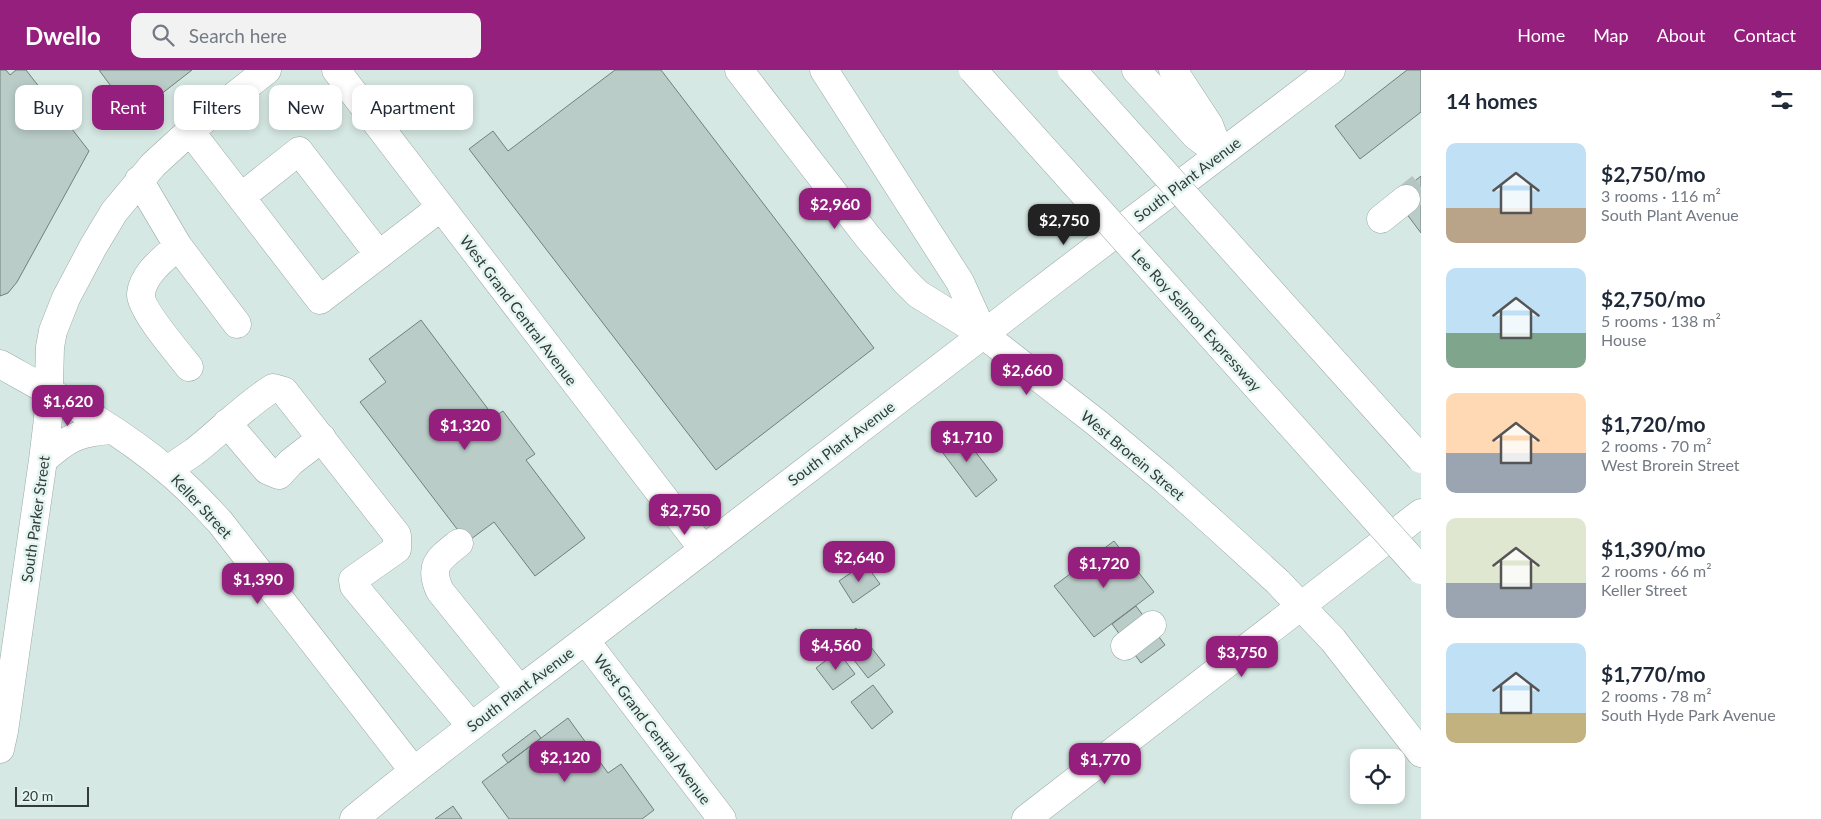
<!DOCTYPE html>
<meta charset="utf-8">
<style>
:root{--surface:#fff;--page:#f2f2f3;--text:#1f2937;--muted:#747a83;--accent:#951f7c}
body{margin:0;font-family:Lato,sans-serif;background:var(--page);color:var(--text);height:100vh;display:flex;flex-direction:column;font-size:19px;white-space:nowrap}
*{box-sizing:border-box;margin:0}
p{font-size:16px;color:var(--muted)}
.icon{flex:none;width:28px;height:28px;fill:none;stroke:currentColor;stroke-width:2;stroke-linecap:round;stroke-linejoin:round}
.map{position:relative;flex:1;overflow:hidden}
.details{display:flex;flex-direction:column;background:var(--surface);width:400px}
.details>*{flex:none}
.top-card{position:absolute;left:15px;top:15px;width:475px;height:45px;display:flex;gap:10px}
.tools{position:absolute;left:1350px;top:679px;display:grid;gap:10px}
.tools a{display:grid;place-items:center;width:55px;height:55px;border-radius:10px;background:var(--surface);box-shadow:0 2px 8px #0003;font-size:25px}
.scale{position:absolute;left:15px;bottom:12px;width:74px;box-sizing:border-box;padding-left:5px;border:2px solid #333a38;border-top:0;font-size:14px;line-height:18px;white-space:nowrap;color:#333a38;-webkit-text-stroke:4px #e3f5f0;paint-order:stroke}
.price{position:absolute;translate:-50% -42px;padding:0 11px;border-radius:10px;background:var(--accent);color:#fff;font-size:16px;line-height:32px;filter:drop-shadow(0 1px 2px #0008)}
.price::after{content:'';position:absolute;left:50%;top:30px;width:15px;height:11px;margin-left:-8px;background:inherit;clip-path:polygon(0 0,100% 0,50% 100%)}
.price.selected{background:#222;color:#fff}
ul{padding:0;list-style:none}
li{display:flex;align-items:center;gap:15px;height:125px;padding:0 25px}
li span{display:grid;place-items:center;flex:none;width:140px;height:100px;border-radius:10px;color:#555}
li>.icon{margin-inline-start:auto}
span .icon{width:60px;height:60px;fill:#fffc;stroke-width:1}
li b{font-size:21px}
h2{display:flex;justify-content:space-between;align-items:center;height:60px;padding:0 25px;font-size:21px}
.chip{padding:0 18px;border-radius:10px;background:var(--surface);box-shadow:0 2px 8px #0003;font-size:18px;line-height:45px}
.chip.selected{background:var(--accent);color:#fff}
header{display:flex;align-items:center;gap:30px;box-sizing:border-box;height:70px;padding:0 25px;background:var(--accent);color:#fff}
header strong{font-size:24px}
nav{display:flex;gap:28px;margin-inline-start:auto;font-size:18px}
.search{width:350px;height:45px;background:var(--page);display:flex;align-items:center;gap:12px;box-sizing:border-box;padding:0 18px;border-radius:10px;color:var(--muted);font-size:19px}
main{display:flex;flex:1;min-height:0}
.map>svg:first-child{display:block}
.building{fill:#baccc7;stroke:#70807c}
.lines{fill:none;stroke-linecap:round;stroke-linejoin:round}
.minor-tunnel{stroke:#b5c5c1;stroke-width:28;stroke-dasharray:28 14;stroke-linecap:butt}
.minor-casing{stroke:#99aaa5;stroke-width:29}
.major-casing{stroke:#99aaa5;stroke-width:29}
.highway-casing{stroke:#99aaa5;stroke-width:29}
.minor{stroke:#fff;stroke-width:28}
.major{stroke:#fff;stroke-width:28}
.highway{stroke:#fff;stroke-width:28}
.highway-bridge-casing{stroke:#99aaa5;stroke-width:29;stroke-linecap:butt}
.highway-bridge{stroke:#fff;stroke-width:28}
.labels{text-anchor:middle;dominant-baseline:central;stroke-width:5;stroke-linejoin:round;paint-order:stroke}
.street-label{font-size:15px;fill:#333a38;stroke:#e3f5f0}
</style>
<header>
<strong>Dwello</strong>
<div class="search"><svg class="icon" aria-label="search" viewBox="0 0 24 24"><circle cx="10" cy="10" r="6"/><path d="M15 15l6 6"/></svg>Search here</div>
<nav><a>Home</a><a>Map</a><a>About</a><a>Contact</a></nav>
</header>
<main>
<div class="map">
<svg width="1421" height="749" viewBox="0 0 1421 749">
<rect width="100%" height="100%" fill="#d6e8e3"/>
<path class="building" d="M 0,0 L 6,0 L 10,5 L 16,0 L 26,0 L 89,81 L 17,212 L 8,223 L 0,226 Z
M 99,0 L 192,0 L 133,46 Z
M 615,0 L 661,0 L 874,278 L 716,400 L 469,79 L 493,61 L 508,81 Z
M 1407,0 L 1421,0 L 1421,42 L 1360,89 L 1335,56 Z
M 1421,106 L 1421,163 L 1406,143 L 1401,122 Z
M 421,250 L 494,347 L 503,341 L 535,384 L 526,390 L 585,468 L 535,506 L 494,452 L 467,472 L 360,332 L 386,312 L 369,289 Z
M 958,359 L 997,410 L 976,427 L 937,375 Z
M 1114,471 L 1154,522 L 1094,567 L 1054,516 Z
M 865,493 L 880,514 L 853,533 L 839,511 Z
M 1136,536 L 1165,575 L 1141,593 L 1112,554 Z
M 856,558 L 885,595 L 868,608 L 839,571 Z
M 838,581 L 855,604 L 833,620 L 816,598 Z
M 873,615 L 893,642 L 872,659 L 851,632 Z
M 568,648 L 608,703 L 621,694 L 654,740 L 642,749 L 509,749 L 482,712 Z
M 535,660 L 541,668 L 508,693 L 502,685 Z
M 453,736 L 462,749 L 435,749 Z"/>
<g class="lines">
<path class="minor-tunnel" d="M 1406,129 L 1421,117"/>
<defs>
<path id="minor" d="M 336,0 L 703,479
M 1173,0 L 1209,55 L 1220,84
M 190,61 L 320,230 L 441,137
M 139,110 L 178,176 L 237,254
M 241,127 L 299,81 L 379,185
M 1381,149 L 1406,129
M 178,176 C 165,188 143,203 141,224 C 140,239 178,283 189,297
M 0,294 C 57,326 118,358 168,401 C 187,416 203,434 220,452 L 413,700
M 227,353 L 267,400 L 279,405 L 291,392 L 322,368
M 43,390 C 68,368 78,362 112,360
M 168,400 C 176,394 185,388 194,382 C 221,361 244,336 273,318 L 284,321 L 397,465 L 397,479 L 353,510 L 354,516 L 471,656
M 459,473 C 439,489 428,495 440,521 L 519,619
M 585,570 L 722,749
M 1125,576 L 1152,555
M 0,679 L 4,661 L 43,390 L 48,349 L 50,277 L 53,261 L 66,228 L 93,177 L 114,142 L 153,95 L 190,61 L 267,0
M 354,749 C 440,678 530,613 618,545 C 855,362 1092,180 1331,0
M 1026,749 L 1421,443"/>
<path id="major" d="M 739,0 L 867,166 L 905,211 L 918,224 L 984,265 L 1097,353 L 1164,409 L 1221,460 L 1278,512 L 1333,570 L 1421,683"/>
<path id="highway" d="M 824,0 L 960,212 L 984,265
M 1136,0 L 1196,66 L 1220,84"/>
</defs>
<use href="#minor" class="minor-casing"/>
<use href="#major" class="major-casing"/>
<use href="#highway" class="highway-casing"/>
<use href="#minor" class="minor"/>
<use href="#major" class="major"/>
<use href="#highway" class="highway"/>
<defs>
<path id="highway-bridge" d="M 973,0 L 1421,500
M 1072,0 L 1421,389"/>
</defs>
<use href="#highway-bridge" class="highway-bridge-casing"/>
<use href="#highway-bridge" class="highway-bridge"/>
</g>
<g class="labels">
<g class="street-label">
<text transform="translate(1187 109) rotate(-37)">South Plant Avenue</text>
<text transform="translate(519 240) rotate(53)">West Grand Central Avenue</text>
<text transform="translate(1197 250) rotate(48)">Lee Roy Selmon Expressway</text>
<text transform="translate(841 373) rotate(-37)">South Plant Avenue</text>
<text transform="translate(1133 385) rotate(40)">West Brorein Street</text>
<text transform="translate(202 436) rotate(47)">Keller Street</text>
<text transform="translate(35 449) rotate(-82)">South Parker Street</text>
<text transform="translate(520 619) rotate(-37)">South Plant Avenue</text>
<text transform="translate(653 659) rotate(53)">West Grand Central Avenue</text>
</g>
</g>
</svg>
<div class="tools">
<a><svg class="icon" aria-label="locate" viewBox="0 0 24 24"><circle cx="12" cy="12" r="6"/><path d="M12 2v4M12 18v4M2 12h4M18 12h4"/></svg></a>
</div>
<div class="scale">20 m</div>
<b class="price" style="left:835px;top:160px">$2,960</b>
<b class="price selected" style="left:1064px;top:176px">$2,750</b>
<b class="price" style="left:1027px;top:326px">$2,660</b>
<b class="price" style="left:68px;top:357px">$1,620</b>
<b class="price" style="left:465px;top:381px">$1,320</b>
<b class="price" style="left:967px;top:393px">$1,710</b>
<b class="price" style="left:685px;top:466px">$2,750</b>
<b class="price" style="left:859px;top:513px">$2,640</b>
<b class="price" style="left:1104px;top:519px">$1,720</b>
<b class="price" style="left:258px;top:535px">$1,390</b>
<b class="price" style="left:836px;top:601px">$4,560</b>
<b class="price" style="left:1242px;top:608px">$3,750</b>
<b class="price" style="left:565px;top:713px">$2,120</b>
<b class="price" style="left:1105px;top:715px">$1,770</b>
<div class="top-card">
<a class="chip">Buy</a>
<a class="chip selected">Rent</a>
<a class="chip">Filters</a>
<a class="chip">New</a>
<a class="chip">Apartment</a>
</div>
</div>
<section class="details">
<h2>14 homes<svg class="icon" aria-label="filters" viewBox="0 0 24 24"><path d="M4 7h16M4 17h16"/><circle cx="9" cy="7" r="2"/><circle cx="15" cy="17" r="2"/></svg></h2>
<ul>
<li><span style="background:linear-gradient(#bfe0f5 65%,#b9a48a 0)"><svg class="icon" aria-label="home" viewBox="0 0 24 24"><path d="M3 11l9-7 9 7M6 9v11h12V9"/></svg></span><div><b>$2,750/mo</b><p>3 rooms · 116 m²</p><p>South Plant Avenue</p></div></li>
<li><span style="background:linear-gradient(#bfe0f5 65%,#7fa58c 0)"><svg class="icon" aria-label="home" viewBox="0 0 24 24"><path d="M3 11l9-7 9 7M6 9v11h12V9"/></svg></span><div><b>$2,750/mo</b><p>5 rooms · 138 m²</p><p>House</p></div></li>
<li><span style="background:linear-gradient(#ffd9b3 60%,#9aa5b1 0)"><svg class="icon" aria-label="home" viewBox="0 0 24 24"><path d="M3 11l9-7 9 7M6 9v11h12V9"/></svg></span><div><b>$1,720/mo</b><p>2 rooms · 70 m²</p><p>West Brorein Street</p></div></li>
<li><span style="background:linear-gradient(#dfe7d0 65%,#9aa5b1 0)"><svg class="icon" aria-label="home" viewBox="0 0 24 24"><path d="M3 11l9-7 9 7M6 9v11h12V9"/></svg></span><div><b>$1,390/mo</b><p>2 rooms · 66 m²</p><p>Keller Street</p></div></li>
<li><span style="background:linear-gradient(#bfe0f5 70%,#c2b280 0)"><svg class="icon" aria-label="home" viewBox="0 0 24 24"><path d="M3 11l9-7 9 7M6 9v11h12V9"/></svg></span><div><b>$1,770/mo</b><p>2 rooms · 78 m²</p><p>South Hyde Park Avenue</p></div></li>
</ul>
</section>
</main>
